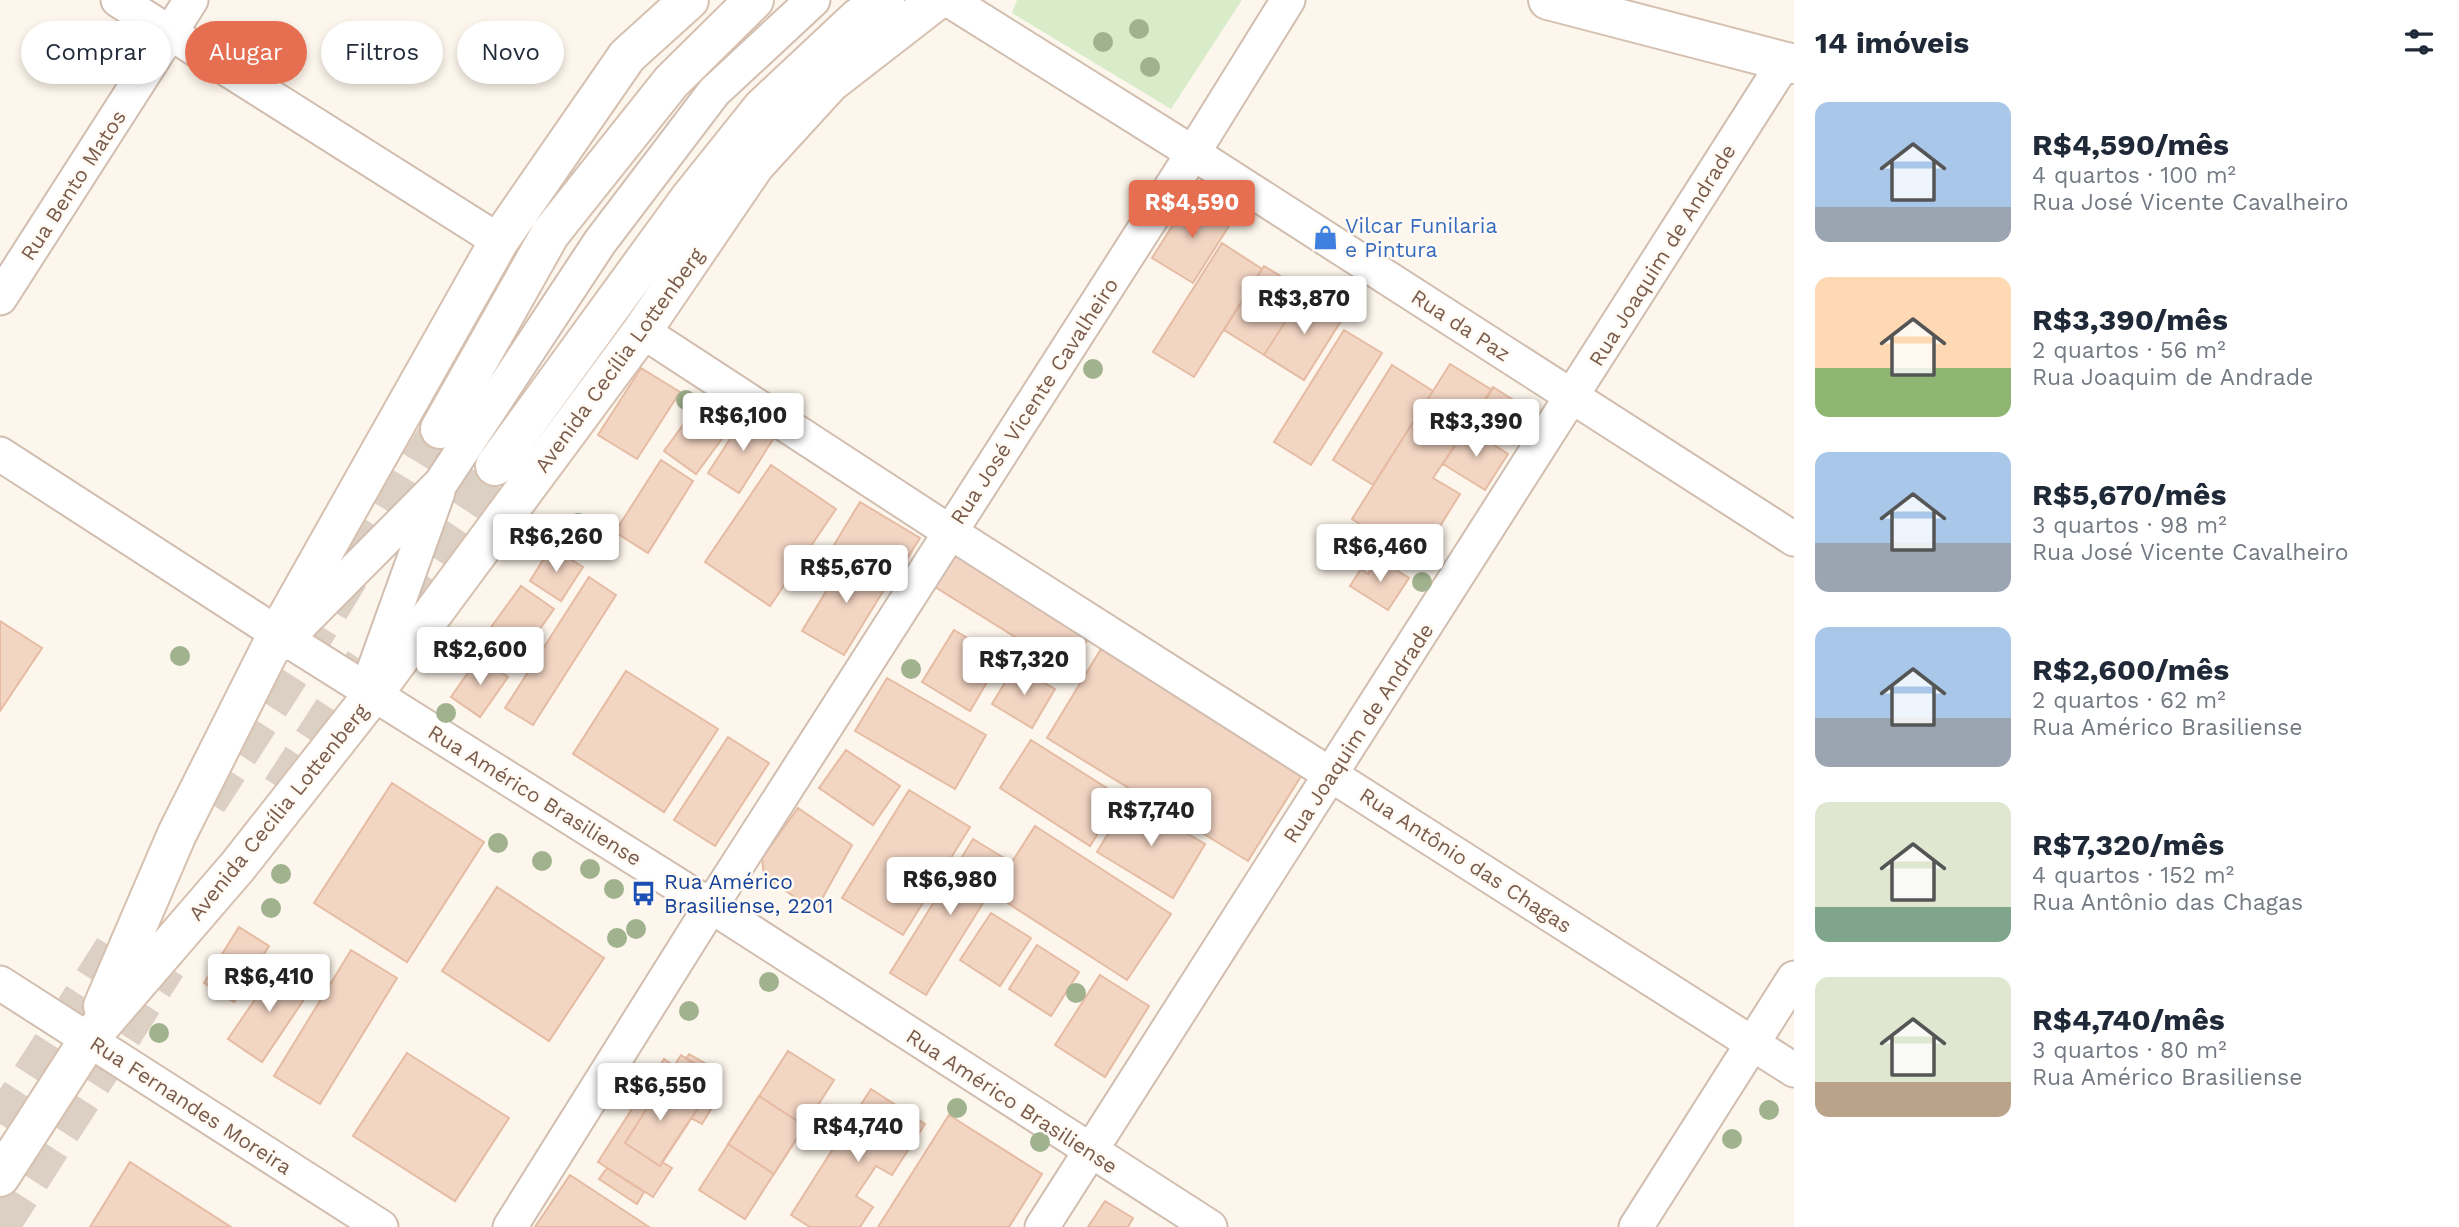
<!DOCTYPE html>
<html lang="pt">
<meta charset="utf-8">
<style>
:root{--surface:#fff;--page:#f6f6f7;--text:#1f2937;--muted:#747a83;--accent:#e76f51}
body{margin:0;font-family:"Work Sans",sans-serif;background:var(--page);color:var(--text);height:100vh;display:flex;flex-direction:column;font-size:26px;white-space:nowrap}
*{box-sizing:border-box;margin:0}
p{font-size:23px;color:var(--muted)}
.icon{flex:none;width:38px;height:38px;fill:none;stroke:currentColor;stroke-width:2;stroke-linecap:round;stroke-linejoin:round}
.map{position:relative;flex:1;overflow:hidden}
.drawer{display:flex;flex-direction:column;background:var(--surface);width:665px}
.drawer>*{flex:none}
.banner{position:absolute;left:21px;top:21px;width:665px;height:63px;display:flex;gap:14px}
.price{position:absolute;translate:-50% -60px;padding:0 16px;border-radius:7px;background:#fff;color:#222;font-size:23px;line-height:46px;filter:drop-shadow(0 2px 4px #0008)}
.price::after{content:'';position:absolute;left:50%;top:42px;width:21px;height:16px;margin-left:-10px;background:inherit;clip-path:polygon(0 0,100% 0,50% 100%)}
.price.active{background:var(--accent);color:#fff}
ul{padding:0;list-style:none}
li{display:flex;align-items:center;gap:21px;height:175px;padding:0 21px}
li span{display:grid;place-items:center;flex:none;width:196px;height:140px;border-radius:14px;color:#555}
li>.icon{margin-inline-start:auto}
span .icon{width:84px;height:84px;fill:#fffc;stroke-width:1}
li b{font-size:30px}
h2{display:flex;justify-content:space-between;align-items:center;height:84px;padding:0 21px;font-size:30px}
.pill{padding:0 24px;border-radius:32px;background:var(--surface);box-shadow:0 4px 10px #0003;font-size:24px;line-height:63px}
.pill.active{background:var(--accent);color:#fff}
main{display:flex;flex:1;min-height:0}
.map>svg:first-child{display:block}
.green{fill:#d8ecc9}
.building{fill:#f3d5c3;stroke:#e6bba3;stroke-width:2}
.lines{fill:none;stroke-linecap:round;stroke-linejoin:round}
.secondary-tunnel{stroke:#dcd0c4;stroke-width:38;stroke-dasharray:38 19;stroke-linecap:butt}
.minor-casing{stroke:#d1beb0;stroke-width:37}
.secondary-casing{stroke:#d6c0b0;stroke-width:42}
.minor{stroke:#fff;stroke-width:33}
.secondary{stroke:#fff;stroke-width:38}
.tree{fill:#a0b28e}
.labels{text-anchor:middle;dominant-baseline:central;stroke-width:5;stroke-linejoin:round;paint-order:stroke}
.street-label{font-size:21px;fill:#7a5c4d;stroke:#fffaf3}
.shop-label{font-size:21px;fill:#366cbe;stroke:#fffaf3;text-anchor:start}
.transit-label{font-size:21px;fill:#164399;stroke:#fffaf3;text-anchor:start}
</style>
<main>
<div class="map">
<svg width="1794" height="1227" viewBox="0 0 1794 1227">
<rect width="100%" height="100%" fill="#fdf6ec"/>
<path class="green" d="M 1017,0 L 1242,0 L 1171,109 L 1012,13 Z"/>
<path class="building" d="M 1191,196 L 1232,221 L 1193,283 L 1152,258 Z
M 1222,243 L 1262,269 L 1194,377 L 1153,352 Z
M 1264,266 L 1305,291 L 1264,355 L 1224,330 Z
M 1305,291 L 1344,316 L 1304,380 L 1264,355 Z
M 1344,330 L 1382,353 L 1311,465 L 1274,442 Z
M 1450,364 L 1492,390 L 1433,478 L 1460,494 L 1414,568 L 1383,550 L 1388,543 L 1352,519 Z
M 1392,365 L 1433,391 L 1373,485 L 1333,460 Z
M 641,368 L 680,392 L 637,459 L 598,435 Z
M 1493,387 L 1534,413 L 1514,444 L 1473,418 Z
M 700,402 L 732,425 L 696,474 L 664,451 Z
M 747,413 L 777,433 L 739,493 L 708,473 Z
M 1467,427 L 1508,454 L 1485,490 L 1443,464 Z
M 661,460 L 693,481 L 648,553 L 615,532 Z
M 771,465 L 836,509 L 770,606 L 705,562 Z
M 860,502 L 920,538 L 893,581 L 834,545 Z
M 551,547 L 583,567 L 561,601 L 530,581 Z
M 958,551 L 1091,634 L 1068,670 L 935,587 Z
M 849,554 L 890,580 L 844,655 L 802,631 Z
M 1378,558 L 1409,578 L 1388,610 L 1350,586 L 1361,569 L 1368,574 Z
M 589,577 L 616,595 L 533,725 L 505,708 Z
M 521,586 L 554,609 L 515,664 L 481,641 Z
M 0,621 L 42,648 L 0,711 Z
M 954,630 L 1001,658 L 970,711 L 922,682 Z
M 1101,649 L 1303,773 L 1248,861 L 1047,738 Z
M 479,657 L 508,677 L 480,717 L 451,697 Z
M 1015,666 L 1055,689 L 1032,728 L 992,704 Z
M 626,671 L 718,729 L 664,812 L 573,754 Z
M 887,678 L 986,735 L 955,789 L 855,731 Z
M 728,737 L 769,763 L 715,846 L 674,820 Z
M 1031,740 L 1121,797 L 1090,846 L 1000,788 Z
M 846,750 L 900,786 L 873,825 L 819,788 Z
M 392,783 L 484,842 L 407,962 L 314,903 Z
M 909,790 L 970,827 L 903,935 L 842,898 Z
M 1129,799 L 1205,844 L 1173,898 L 1097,852 Z
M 798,808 L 852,845 L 815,911 L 764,876 L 762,858 Z
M 1035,826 L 1171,914 L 1127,980 L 992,893 Z
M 973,839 L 1009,861 L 926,995 L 890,973 Z
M 497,887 L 604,958 L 549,1041 L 442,971 Z
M 991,913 L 1031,938 L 1000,986 L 960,960 Z
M 239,927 L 269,946 L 234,1002 L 204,983 Z
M 1037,945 L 1079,972 L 1051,1016 L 1009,989 Z
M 351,950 L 397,978 L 320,1104 L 274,1076 Z
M 277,967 L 311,989 L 262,1062 L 228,1039 Z
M 1100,975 L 1149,1006 L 1105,1077 L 1055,1045 Z
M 788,1051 L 834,1080 L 745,1219 L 699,1190 Z
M 407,1053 L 509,1118 L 455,1201 L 353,1136 Z
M 689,1054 L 715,1069 L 713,1074 L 686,1059 Z
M 681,1055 L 718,1077 L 710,1090 L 719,1096 L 702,1124 L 691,1118 L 662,1162 L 672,1168 L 653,1197 L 598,1162 L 664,1059 L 674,1066 Z
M 674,1066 L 710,1090 L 660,1166 L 625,1143 Z
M 871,1089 L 925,1124 L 892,1175 L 876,1166 L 856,1196 L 873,1207 L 860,1227 L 810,1227 L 791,1215 Z
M 759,1096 L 805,1126 L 774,1174 L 728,1144 Z
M 949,1115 L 1042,1174 L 1009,1227 L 878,1227 Z
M 130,1162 L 231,1227 L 90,1227 Z
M 607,1168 L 644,1192 L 637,1204 L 599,1179 Z
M 570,1175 L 649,1227 L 535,1227 Z
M 1105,1201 L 1133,1218 L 1128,1227 L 1088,1227 Z"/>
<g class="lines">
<path class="secondary-tunnel" d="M 402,605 L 495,466
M 281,789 L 370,652
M 208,802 L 291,673 L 440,429
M 0,1124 L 122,935
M 0,1227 L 167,966"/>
<defs>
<path id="minor" d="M 118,0 L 499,241
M 949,0 L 1193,153 L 1794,539
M 0,298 L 191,0
M 642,331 L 950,532 L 1794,1070
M 0,454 L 286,639 L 711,906 L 1210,1227
M 280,645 L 441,483 L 600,242 L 714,92 L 813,0
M 365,695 L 438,492
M 0,983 L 381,1227
M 510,1227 L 711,906 L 1193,153 L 1288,0
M 1042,1227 L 1785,61
M 1636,1227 L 1794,978"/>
<path id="secondary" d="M 1548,0 L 1794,64
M 440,429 L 550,234 L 671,82 L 754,0
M 495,466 L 690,198 L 762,108 L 858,18 L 885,0
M 103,1006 L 177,834 L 278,633 L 499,241 L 627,56 L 689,0
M 0,1177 L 89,1039 L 238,866 L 374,693 L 642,331 L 755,165 L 830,83 L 937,0"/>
</defs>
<use href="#minor" class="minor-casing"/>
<use href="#secondary" class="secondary-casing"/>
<use href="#minor" class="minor"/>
<use href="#secondary" class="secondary"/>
</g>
<g class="tree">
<circle cx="1139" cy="29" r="10"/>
<circle cx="1103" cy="42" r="10"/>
<circle cx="1150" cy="67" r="10"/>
<circle cx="1093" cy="369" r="10"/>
<circle cx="686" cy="400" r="10"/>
<circle cx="578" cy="523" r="10"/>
<circle cx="1422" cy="582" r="10"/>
<circle cx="180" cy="656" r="10"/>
<circle cx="911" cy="669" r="10"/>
<circle cx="446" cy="713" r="10"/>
<circle cx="498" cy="843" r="10"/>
<circle cx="542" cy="861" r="10"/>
<circle cx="590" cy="869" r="10"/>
<circle cx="281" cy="874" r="10"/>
<circle cx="614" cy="889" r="10"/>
<circle cx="271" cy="908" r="10"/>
<circle cx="636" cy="929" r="10"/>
<circle cx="617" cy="938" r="10"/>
<circle cx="769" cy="982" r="10"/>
<circle cx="1076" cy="993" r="10"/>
<circle cx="689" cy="1011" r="10"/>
<circle cx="159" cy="1033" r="10"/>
<circle cx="957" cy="1108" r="10"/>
<circle cx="1769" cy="1110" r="10"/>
<circle cx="1732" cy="1139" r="10"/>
<circle cx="1040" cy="1142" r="10"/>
</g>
<defs>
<symbol id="shop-bare" viewBox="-9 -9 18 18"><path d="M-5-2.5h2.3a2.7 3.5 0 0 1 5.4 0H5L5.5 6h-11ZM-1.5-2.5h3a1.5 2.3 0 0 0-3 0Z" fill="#3f7fe0" stroke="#fffaf3" stroke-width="2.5" paint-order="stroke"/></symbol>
<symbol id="bus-bare" viewBox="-9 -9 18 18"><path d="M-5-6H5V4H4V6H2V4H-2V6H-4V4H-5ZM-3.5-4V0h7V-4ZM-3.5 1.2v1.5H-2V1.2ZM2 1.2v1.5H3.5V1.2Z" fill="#1a4fb4" stroke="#fffaf3" stroke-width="2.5" paint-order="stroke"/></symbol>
</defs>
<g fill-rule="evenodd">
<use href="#shop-bare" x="1308" y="220" width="35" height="35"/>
<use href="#bus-bare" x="626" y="876" width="35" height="35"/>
</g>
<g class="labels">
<g class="street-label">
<text transform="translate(73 185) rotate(-57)">Rua Bento Matos</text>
<text transform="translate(1662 255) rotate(-58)">Rua Joaquim de Andrade</text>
<text transform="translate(1461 325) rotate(33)">Rua da Paz</text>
<text transform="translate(619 360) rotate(-54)">Avenida Cecília Lottenberg</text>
<text transform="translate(1034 401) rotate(-57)">Rua José Vicente Cavalheiro</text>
<text transform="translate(1358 733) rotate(-57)">Rua Joaquim de Andrade</text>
<text transform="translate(535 795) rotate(32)">Rua Américo Brasiliense</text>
<text transform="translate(278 812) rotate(-51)">Avenida Cecília Lottenberg</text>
<text transform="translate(1466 860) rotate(33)">Rua Antônio das Chagas</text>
<text transform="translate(1012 1101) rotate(33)">Rua Américo Brasiliense</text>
<text transform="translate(191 1105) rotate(33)">Rua Fernandes Moreira</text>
</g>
<g class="shop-label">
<text x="1345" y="225">Vilcar Funilaria<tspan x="1345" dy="24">e Pintura</tspan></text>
</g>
<g class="transit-label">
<text x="664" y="881">Rua Américo<tspan x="664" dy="24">Brasiliense, 2201</tspan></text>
</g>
</g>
</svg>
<b class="price active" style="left:1192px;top:240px">R$4,590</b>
<b class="price" style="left:1304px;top:336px">R$3,870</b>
<b class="price" style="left:743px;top:453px">R$6,100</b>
<b class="price" style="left:1476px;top:459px">R$3,390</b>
<b class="price" style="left:556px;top:574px">R$6,260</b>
<b class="price" style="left:1380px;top:584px">R$6,460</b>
<b class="price" style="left:846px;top:605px">R$5,670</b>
<b class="price" style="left:480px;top:687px">R$2,600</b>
<b class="price" style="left:1024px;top:697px">R$7,320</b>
<b class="price" style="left:1151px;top:848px">R$7,740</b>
<b class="price" style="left:950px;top:917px">R$6,980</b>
<b class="price" style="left:269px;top:1014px">R$6,410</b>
<b class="price" style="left:660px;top:1123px">R$6,550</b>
<b class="price" style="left:858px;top:1164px">R$4,740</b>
<div class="banner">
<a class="pill">Comprar</a>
<a class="pill active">Alugar</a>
<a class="pill">Filtros</a>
<a class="pill">Novo</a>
</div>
</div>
<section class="drawer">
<h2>14 imóveis<svg class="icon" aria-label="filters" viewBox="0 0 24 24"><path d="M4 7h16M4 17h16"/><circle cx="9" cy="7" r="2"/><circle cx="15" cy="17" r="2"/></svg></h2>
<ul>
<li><span style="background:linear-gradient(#a9c7e8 75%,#9aa5b1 0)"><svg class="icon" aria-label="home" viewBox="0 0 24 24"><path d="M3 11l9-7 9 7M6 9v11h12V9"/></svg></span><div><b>R$4,590/mês</b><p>4 quartos · 100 m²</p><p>Rua José Vicente Cavalheiro</p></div></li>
<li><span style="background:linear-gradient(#ffd9b3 65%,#8fb573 0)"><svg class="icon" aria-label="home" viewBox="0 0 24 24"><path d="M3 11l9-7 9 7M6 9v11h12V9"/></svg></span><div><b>R$3,390/mês</b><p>2 quartos · 56 m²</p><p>Rua Joaquim de Andrade</p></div></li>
<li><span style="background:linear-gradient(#a9c7e8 65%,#9aa5b1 0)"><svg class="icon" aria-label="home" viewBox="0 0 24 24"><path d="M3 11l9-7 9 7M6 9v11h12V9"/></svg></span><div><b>R$5,670/mês</b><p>3 quartos · 98 m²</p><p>Rua José Vicente Cavalheiro</p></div></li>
<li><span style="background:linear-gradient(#a9c7e8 65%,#9aa5b1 0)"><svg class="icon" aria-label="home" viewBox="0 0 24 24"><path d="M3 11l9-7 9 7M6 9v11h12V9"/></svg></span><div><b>R$2,600/mês</b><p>2 quartos · 62 m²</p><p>Rua Américo Brasiliense</p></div></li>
<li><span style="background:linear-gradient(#dfe7d0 75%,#7fa58c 0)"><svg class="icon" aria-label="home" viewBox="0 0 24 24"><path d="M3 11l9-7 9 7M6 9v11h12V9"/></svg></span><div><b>R$7,320/mês</b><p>4 quartos · 152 m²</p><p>Rua Antônio das Chagas</p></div></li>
<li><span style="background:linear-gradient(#dfe7d0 75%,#b9a48a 0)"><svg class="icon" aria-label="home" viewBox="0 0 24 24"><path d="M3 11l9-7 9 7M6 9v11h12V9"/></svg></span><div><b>R$4,740/mês</b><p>3 quartos · 80 m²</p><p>Rua Américo Brasiliense</p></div></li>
</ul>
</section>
</main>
